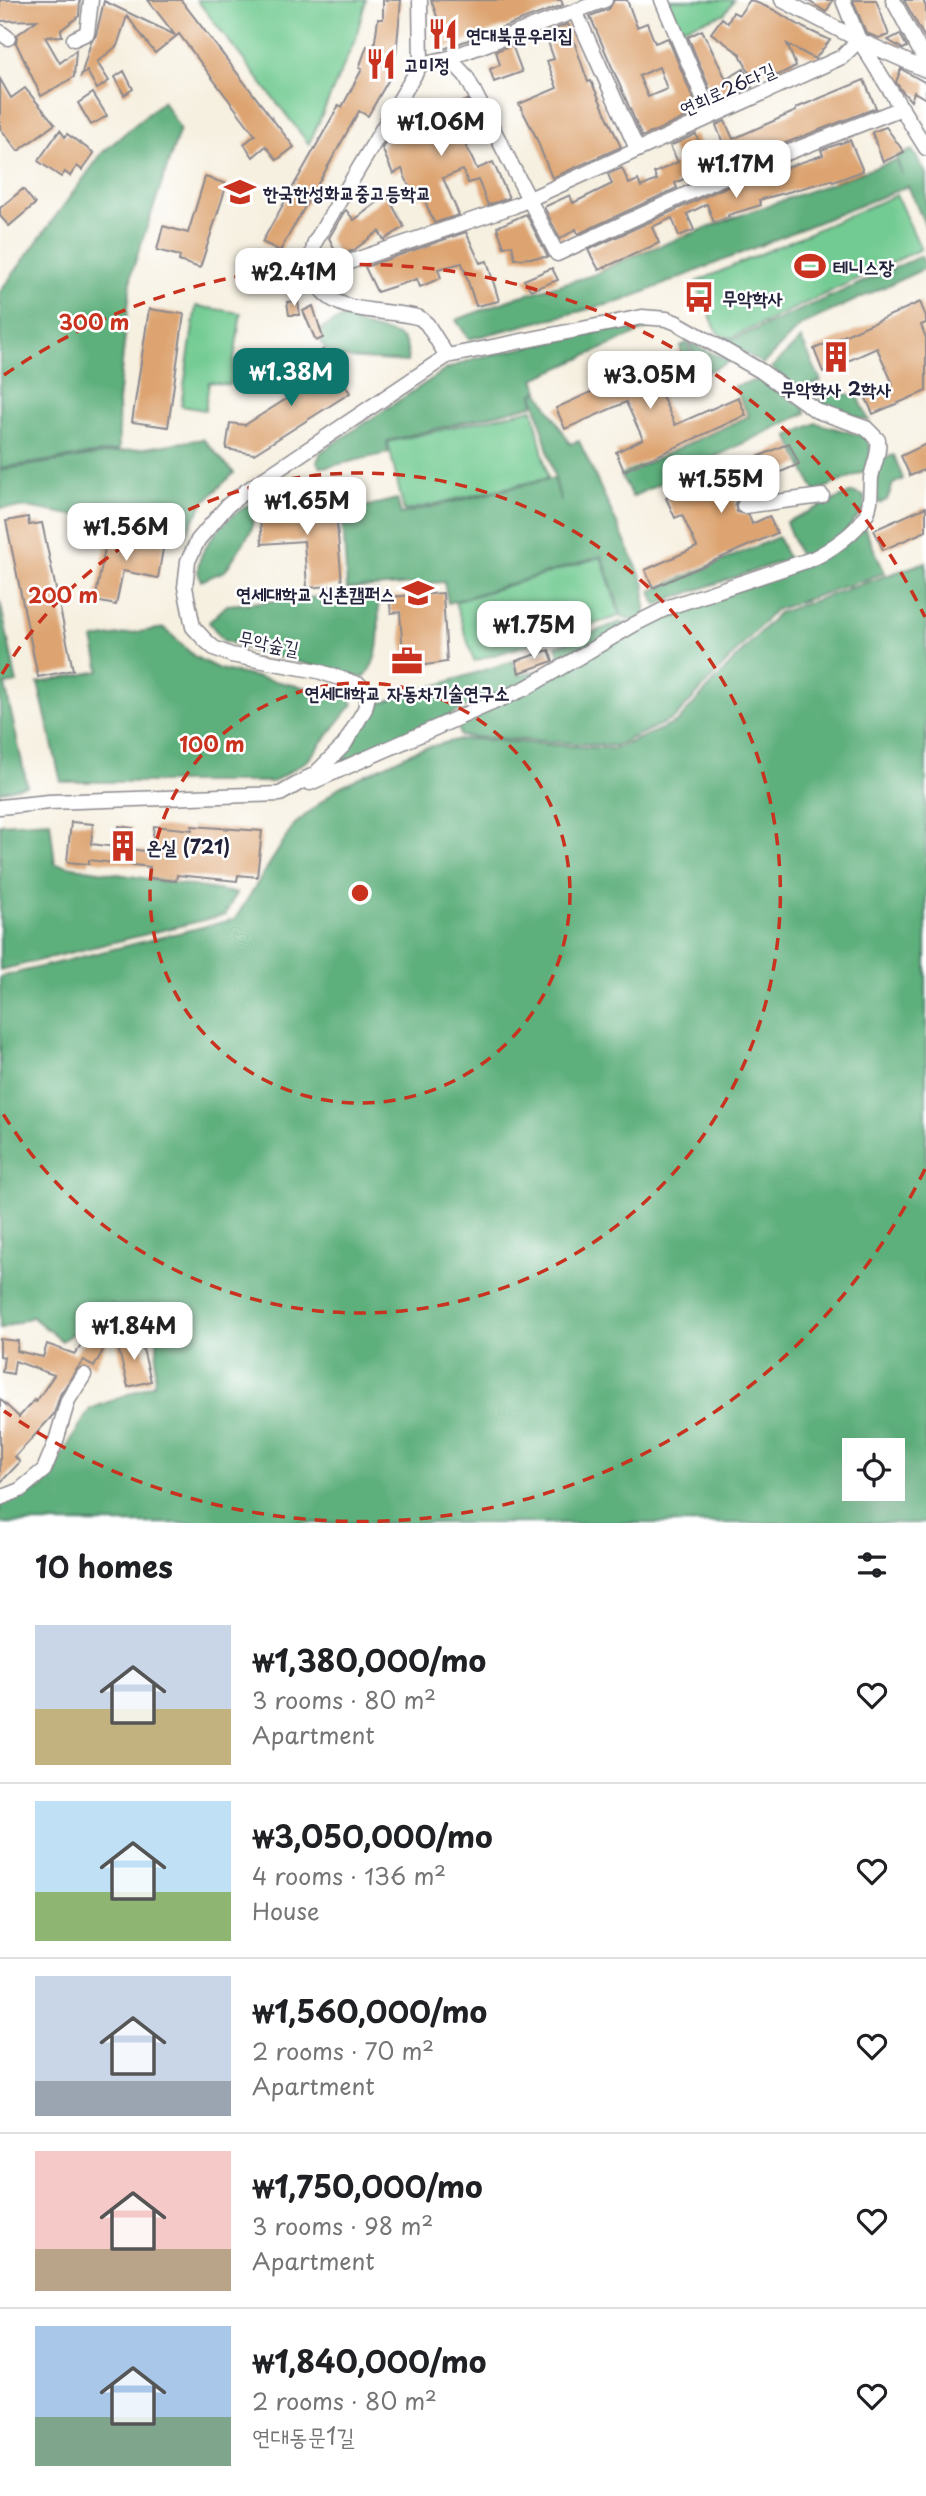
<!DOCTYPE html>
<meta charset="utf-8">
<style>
:root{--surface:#fff;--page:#f2f2f2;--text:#202124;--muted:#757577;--line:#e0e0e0;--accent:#0f766e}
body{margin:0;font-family:"Playpen Sans","Poor Story",sans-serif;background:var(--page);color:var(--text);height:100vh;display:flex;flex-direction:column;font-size:26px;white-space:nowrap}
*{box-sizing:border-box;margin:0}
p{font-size:23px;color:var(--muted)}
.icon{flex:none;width:38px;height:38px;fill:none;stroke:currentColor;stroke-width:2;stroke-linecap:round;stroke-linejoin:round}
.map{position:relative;height:1523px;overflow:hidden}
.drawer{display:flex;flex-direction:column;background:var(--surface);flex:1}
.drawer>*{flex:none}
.controls{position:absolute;left:842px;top:1438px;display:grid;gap:14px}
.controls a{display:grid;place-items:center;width:63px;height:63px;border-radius:0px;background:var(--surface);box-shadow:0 7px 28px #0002;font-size:35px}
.price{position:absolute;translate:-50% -60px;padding:0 16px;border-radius:14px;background:#fff;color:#222;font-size:23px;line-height:46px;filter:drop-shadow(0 2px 4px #0008)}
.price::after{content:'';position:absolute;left:50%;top:42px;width:21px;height:16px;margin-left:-10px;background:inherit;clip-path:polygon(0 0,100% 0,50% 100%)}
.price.on{background:var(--accent);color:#fff}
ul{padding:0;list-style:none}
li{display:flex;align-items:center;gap:21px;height:175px;padding:0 35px}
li+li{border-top:2px solid var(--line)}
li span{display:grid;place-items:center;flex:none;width:196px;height:140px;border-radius:0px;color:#555}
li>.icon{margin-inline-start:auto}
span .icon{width:84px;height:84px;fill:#fffc;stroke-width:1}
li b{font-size:30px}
h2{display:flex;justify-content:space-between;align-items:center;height:84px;padding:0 35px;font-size:30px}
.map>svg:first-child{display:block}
.green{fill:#72cb92;stroke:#4a7666;stroke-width:2}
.forest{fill:#5daf7c;stroke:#40685c;stroke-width:2;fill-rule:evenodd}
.building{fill:#dda471;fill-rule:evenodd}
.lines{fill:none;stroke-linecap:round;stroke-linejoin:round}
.minor-casing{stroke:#8c898e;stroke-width:17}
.minor{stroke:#fff;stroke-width:14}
.ring{fill:none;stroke:#c8321e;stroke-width:3.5;stroke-dasharray:12 9}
.labels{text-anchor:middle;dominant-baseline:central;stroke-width:5;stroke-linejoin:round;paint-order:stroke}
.poi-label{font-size:19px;font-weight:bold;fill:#22223b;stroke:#fff;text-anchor:start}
.street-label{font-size:19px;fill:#22223b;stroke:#fff}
.centre{fill:#c8321e;stroke:#fff;stroke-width:3.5}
.ring-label{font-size:21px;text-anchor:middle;font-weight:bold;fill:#c8321e;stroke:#fff;stroke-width:5;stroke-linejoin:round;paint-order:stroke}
</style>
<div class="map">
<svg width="926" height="1523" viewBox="0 0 926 1523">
<rect width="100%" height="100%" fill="#fff"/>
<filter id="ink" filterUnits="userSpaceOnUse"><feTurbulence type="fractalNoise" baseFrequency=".0143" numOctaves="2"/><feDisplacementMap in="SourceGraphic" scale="14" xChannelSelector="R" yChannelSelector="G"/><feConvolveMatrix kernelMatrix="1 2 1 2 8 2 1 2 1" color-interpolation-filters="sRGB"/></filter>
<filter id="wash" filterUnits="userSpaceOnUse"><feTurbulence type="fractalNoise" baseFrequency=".00686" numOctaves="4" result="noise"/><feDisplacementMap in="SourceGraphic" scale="28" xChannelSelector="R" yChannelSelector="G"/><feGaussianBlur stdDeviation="1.57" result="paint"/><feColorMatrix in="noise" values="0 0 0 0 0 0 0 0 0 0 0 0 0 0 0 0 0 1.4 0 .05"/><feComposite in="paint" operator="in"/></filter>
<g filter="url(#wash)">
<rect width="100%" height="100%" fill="#f6f0e0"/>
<path class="green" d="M 197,0 L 366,0 L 355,40 L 309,144 Z
M 668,0 L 734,0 L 724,14 L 679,29 Z
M 896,195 L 921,249 L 733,337 L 725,337 L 717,332 L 696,282 Z
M 196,306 L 241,313 L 230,385 L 209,382 L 205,410 L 181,406 Z
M 533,409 L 548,478 L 404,511 L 388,442 Z
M 601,557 L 620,616 L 474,661 L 455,602 Z"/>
<path class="forest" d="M 163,101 L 180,129 L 132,271 L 118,401 L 119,450 L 0,468 L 0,292 L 103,152 Z
M 912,150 L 926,173 L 926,227 L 908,186 L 622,301 L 469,339 L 456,320 L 517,297 L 593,275 L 625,259 L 733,218 L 896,160 L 902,174 L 896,157 Z
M 921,256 L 926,268 L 801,325 L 763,364 L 723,340 L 737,338 Z
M 346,316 C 353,320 359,325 366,327 C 388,335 412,329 407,362 L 330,357 L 315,332 Z
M 641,323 L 653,323 L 654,326 L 534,379 L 539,390 L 534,393 L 539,392 L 570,444 L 579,441 L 645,585 L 645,615 L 634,621 L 622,617 L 602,556 L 448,603 L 444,582 L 347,589 L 341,489 L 353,486 L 364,507 L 397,499 L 401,514 L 554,478 L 561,502 L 533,393 L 533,405 L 387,441 L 388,453 L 327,467 L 320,466 L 317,462 L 321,452 L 447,369 L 476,358 Z
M 801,339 L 821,381 L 799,390 L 771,368 Z
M 686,343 L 701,376 L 694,379 L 680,347 Z
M 689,343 L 730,361 L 703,374 Z
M 758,380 L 803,407 L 806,413 L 632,497 L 621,475 L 749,416 L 734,386 Z
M 838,393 L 858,396 L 869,421 L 822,406 L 819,400 Z
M 816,423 L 866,437 L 872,456 L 870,469 L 815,492 L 788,436 Z
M 203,439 L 234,473 L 204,502 L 184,536 L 33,508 L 0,508 L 0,470 Z
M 894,455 L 903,479 L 893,484 L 887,500 L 880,503 L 874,497 L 878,470 L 884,458 Z
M 852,492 L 864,496 L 865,508 L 837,542 L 800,557 L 786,522 Z
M 260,501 L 256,503 L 251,531 L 225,571 L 201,581 C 200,577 198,574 198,570 C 198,545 238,504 260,501 Z
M 862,523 L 885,573 L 775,610 L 675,718 L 615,746 L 460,736 L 457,722 L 670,611 L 791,571 Z
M 778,537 L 788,559 L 665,601 L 656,606 L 651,591 Z
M 926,562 L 926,1523 L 0,1523 L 0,1504 L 42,1488 L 90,1409 L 154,1384 L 158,1337 L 112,1304 L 62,1341 L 32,1317 L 0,1329 L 0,977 L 235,919 L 294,825 L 339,787 L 417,750 L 456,740 L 473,739 L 615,749 L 677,722 L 778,613 ZM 854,1451 L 892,1451 L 892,1489 L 854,1489 Z
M 378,592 C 378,620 384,658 363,678 L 253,651 L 223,640 L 209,622 L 227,605 Z
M 0,601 L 17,683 L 5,685 L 27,785 L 0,792 Z
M 620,622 L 630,625 L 562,664 L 556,646 Z
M 164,628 L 195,657 L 219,669 L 349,697 L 353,704 L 308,760 L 273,782 L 61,782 L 38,683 L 100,671 L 93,639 Z
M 513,661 L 519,675 L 558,666 L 335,767 L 331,763 L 353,743 L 374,705 Z
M 50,821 L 55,864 L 236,893 L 225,915 L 0,970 L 0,824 Z"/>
<g id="blocks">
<path class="building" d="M 0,0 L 80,0 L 79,16 L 61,30 L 62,36 L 45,37 L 60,63 L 76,50 L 74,77 L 41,96 L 16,43 L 17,35 L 37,20 L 0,21 Z
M 148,0 L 181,0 L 294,147 L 277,160 L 266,146 L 253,157 L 244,144 L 255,135 L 179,34 L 155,53 L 127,16 L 117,46 L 97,62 L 109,81 L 97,89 L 87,71 L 81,76 L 91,42 L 96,35 L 104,1 L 175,35 Z
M 383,0 L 401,0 L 396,55 L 389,79 L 368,116 L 359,111 L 280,251 L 262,242 L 339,105 L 342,107 L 362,69 L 359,68 L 367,46 L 374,48 L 378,19 L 383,19 Z
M 431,0 L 561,0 L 563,5 L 441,50 L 432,25 L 439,22 Z
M 614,0 L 627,0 L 637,27 L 647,23 L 655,43 L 668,38 L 697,108 L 688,112 L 689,116 L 642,137 L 590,16 L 609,9 ZM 659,67 L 667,89 L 648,97 L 639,76 Z
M 750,0 L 774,10 L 804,28 L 830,40 L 815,59 L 787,44 L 796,66 L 776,76 L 772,67 L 750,75 L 740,54 L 711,33 L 722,18 L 728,23 L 733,12 L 739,15 Z
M 807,0 L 833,0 L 826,12 Z
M 853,0 L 876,0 L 889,35 L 879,38 L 866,33 Z
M 904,0 L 923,0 L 926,7 L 926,40 Z
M 568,24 L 588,82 L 591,81 L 621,147 L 552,178 L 535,135 L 519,104 L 557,88 L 547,61 L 554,59 L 545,33 Z
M 702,30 L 726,79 L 744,69 L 752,87 L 716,104 L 688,37 Z
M 900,34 L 907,47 L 903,49 L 888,40 Z
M 512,45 L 522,72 L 494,82 L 490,69 L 500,65 L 496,51 Z
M 901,69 L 926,83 L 926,99 L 914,92 L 911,101 L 902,91 L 896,82 Z
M 124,71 L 133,89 L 124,95 L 115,77 Z
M 0,79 L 11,98 L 25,88 L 55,124 L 18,151 L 0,128 Z
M 864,80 L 876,108 L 757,154 L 754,149 L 729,159 L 716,125 L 725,121 L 733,139 L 796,111 L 796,108 Z
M 93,93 L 107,116 L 91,125 L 78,103 Z
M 468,100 L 482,133 L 463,140 L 477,169 L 493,162 L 509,198 L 488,205 L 478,180 L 468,183 L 463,170 L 443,178 L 459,215 L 434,223 L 423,196 L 414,199 L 402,169 L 393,174 L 382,148 L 387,139 L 411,128 L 408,118 L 429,107 L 431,113 Z
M 886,127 L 904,152 L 883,162 L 872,132 Z
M 60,130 L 65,137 L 67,134 L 94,153 L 82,170 L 77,166 L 70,176 L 65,172 L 61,177 L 38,161 Z
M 696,134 L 708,168 L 675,183 L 677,188 L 578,234 L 576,229 L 560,239 L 544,207 L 570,195 L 573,203 L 612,184 L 608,174 L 622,168 L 629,184 L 638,180 L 641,187 L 657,180 L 654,173 L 678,162 L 670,146 Z
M 850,140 L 863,171 L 833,182 L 832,180 L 759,200 L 761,205 L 728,215 L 729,217 L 714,223 L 707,204 L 687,214 L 694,230 L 679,236 L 672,218 L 652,227 L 659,243 L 599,270 L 588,250 L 719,190 L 777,167 L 779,170 L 823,155 L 821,150 Z
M 205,177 L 227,184 L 200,268 L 179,261 L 180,256 L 157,250 L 163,226 L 188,233 Z
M 23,189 L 35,204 L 9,226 L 0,216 L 0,208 Z
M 387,195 L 404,227 L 384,240 L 379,231 L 354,250 L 338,256 L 329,238 L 344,212 L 346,210 L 354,220 Z
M 526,214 L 545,251 L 548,257 L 515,259 L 512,245 L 504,247 L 497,227 Z
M 466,232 L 480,263 L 487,261 L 499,301 L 476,306 L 462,263 L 438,269 L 441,278 L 420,287 L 417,279 L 377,292 L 365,267 Z
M 283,258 L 288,280 L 279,285 L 276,274 Z
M 552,268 L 558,280 L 531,290 L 524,280 Z
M 298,301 L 300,315 L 289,315 L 287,302 Z
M 920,302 L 926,317 L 926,323 L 921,325 L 926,338 L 926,391 L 873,414 L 865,396 L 893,384 L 877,348 L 823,372 L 814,349 Z
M 313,306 L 323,338 L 316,341 L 303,311 Z
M 149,309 L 184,314 L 168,427 L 132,422 Z
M 323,350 L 350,393 L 254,454 L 226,449 L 230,423 L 245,425 L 307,386 L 296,368 Z
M 680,351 L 690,372 L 658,387 L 675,425 L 738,397 L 746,415 L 624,471 L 616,452 L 643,439 L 626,402 L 565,429 L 556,408 Z
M 789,443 L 799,464 L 738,491 L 741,497 L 735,503 L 737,512 L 749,515 L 752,524 L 769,516 L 777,533 L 653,588 L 645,570 L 697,547 L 682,515 L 675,518 L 666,498 Z
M 926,444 L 926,469 L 910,476 L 901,456 Z
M 335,500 L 342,585 L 307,588 L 304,541 L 262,544 L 259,506 Z
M 926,507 L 926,531 L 883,550 L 874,530 Z
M 28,517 L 29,525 L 42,523 L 73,670 L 38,677 L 6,521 Z
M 108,532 L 164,543 L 158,578 L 123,571 L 116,605 L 95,601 Z
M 443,593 L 447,662 L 404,668 L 400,612 L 391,613 L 389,597 Z
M 549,650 L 553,661 L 519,673 L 516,661 Z
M 71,822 L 93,824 L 91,844 L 116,847 L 119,826 L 133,828 L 130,849 L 151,852 L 154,826 L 192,830 L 192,826 L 262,831 L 257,877 L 238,875 L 237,881 L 177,875 L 176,881 L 149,878 L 150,867 L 89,860 L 89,864 L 67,862 Z
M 95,1324 L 111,1335 L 94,1367 L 84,1360 L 76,1370 L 60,1395 L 54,1414 L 15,1457 L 20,1462 L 0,1483 L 0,1399 L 19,1417 L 34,1400 L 36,1402 L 54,1375 L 15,1361 L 13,1374 L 2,1372 L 4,1357 L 0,1356 L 0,1339 L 18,1341 L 17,1351 L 43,1357 L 47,1344 L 75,1354 Z
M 140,1337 L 151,1381 L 128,1387 L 117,1343 Z"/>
</g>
</g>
<g filter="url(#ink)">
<use href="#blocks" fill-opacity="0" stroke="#8c898e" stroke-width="2"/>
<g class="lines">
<defs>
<path id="minor" d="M 420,0 L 421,64 L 315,242 C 311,257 311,265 316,280 C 331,318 388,307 420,318 L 427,324 L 447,356
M 662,0 L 711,116
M 782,0 L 859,40 L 926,70
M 843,0 L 859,40 L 926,148
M 893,0 L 926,62
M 575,11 L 637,149
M 0,32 L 8,38
M 74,39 L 87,33 L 91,0
M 449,58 L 466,76 L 557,254 L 715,181 L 902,108
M 421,64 L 449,58 L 605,0
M 314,274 L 514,206 L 842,57 L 859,40
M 744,506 L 822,496
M 0,807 L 49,802 L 280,794 L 315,774 L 344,745 L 365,709 L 368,696 L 360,685 L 318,671 L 231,655 L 214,648 L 205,640 L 193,627 L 185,587 L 188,561 L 198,540 L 228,505 L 246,491 L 447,356 L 642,317 L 667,319 L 677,323 L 761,371 L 817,411 L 866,428 L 878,440 C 880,454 873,465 871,478 C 870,490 872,504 866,515 C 857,532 829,551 812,559 L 669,607 L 635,624 L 526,688 L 310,783 L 307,778
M 0,1498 L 20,1490 L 44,1470 L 56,1441 L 68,1400 L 84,1375"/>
</defs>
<use href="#minor" class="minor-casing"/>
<use href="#minor" class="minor"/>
</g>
</g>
<g class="ring">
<circle cx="360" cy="893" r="210"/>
<path d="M2 674A420 420 0 1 1 2 1112"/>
<path d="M925 1169A629 629 0 0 1 4 1411M4 375A629 629 0 0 1 925 617"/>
</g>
<defs>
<symbol id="restaurant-bare" viewBox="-9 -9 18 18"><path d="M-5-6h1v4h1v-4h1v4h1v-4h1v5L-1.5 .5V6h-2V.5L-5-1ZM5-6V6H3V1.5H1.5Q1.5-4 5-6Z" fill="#c8321e" stroke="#fff" stroke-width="2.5" paint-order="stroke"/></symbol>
<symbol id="school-bare" viewBox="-9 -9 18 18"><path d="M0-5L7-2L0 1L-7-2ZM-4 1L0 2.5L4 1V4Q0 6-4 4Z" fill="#c8321e" stroke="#fff" stroke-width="2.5" paint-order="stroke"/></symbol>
<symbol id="stadium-bare" viewBox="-9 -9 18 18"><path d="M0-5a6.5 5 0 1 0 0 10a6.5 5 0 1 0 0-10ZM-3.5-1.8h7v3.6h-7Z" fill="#c8321e" stroke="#fff" stroke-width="2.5" paint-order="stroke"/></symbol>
<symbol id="bus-bare" viewBox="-9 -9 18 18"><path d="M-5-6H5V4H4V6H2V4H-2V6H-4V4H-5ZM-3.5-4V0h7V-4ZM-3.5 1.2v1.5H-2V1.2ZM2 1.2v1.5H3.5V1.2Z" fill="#c8321e" stroke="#fff" stroke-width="2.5" paint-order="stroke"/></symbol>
<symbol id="building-bare" viewBox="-9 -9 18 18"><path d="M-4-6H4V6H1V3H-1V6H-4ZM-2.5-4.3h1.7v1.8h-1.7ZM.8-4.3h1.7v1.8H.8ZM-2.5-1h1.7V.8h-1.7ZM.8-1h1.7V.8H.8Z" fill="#c8321e" stroke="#fff" stroke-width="2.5" paint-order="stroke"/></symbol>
<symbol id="university-bare" viewBox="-9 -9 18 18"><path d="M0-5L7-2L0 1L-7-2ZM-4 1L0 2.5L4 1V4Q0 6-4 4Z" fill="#c8321e" stroke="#fff" stroke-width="2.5" paint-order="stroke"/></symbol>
<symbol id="office-bare" viewBox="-9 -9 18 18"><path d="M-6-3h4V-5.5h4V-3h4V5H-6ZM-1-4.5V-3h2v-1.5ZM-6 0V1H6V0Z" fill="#c8321e" stroke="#fff" stroke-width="2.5" paint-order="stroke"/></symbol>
</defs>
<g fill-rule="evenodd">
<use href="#restaurant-bare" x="421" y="12" width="44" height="44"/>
<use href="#restaurant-bare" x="359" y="42" width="44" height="44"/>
<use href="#school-bare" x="218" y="170" width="44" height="44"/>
<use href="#stadium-bare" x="788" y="244" width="44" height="44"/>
<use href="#bus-bare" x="677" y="275" width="44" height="44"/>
<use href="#building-bare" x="814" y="335" width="44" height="44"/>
<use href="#university-bare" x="396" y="571" width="44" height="44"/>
<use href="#office-bare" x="385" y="639" width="44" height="44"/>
<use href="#building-bare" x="101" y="824" width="44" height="44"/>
</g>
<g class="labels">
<g class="poi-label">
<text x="466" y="34">연대북문우리집</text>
<text x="404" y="64">고미정</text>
<text x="263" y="192">한국한성화교중고등학교</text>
<text x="833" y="266">테니스장</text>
<text x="722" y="297">무악학사</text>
<text x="836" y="388" text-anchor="middle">무악학사 2학사</text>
<text x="395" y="593" text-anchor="end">연세대학교 신촌캠퍼스</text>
<text x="407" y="692" text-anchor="middle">연세대학교 자동차기술연구소</text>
<text x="146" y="846">온실 (721)</text>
</g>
<g class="street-label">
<text transform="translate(727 88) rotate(-24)">연희로26다길</text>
<text transform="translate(269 642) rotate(11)">무악숲길</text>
</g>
</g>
<circle cx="360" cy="893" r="10" class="centre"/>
<g class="ring-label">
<text x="94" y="330">300 m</text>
<text x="63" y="603">200 m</text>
<text x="212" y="752">100 m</text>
</g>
</svg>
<div class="controls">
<a><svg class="icon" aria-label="locate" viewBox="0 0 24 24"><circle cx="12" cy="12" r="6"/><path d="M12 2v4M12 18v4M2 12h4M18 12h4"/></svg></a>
</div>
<b class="price" style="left:441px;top:158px">₩1.06M</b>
<b class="price" style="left:736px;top:200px">₩1.17M</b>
<b class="price" style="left:294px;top:308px">₩2.41M</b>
<b class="price on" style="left:291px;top:408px">₩1.38M</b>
<b class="price" style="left:650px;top:411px">₩3.05M</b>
<b class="price" style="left:721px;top:515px">₩1.55M</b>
<b class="price" style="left:307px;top:537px">₩1.65M</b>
<b class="price" style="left:126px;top:563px">₩1.56M</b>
<b class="price" style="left:534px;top:661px">₩1.75M</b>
<b class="price" style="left:134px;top:1362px">₩1.84M</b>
</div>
<section class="drawer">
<h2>10 homes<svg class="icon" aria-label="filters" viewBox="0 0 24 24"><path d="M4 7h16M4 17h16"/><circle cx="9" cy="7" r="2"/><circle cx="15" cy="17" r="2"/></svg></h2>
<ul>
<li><span style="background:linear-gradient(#c9d6e8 60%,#c2b280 0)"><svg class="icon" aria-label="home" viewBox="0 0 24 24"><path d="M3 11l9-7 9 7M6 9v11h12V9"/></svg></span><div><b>₩1,380,000/mo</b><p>3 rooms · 80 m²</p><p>Apartment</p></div><svg class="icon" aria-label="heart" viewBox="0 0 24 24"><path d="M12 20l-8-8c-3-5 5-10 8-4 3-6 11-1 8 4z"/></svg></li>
<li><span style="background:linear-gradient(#bfe0f5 65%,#8fb573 0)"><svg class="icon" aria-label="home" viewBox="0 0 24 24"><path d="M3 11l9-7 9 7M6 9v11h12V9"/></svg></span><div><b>₩3,050,000/mo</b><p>4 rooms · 136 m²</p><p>House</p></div><svg class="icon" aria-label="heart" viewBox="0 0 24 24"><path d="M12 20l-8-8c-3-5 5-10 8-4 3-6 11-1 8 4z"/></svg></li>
<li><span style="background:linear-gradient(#c9d6e8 75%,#9aa5b1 0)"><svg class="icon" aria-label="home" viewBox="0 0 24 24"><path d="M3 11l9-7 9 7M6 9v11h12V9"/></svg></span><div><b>₩1,560,000/mo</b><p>2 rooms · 70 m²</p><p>Apartment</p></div><svg class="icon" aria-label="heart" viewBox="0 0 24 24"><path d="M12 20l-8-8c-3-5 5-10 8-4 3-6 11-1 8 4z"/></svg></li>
<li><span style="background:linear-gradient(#f6c9c9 70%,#b9a48a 0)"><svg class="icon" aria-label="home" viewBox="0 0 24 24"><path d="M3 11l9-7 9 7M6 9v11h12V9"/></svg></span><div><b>₩1,750,000/mo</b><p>3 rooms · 98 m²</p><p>Apartment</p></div><svg class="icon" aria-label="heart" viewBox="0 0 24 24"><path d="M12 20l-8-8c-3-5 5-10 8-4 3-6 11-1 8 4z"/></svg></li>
<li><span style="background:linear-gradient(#a9c7e8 65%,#7fa58c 0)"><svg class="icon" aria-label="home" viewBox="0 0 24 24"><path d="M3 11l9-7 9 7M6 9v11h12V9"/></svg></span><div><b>₩1,840,000/mo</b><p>2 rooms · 80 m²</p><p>연대동문1길</p></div><svg class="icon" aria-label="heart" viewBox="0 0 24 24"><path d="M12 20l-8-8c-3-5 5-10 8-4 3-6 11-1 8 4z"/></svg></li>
</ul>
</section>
